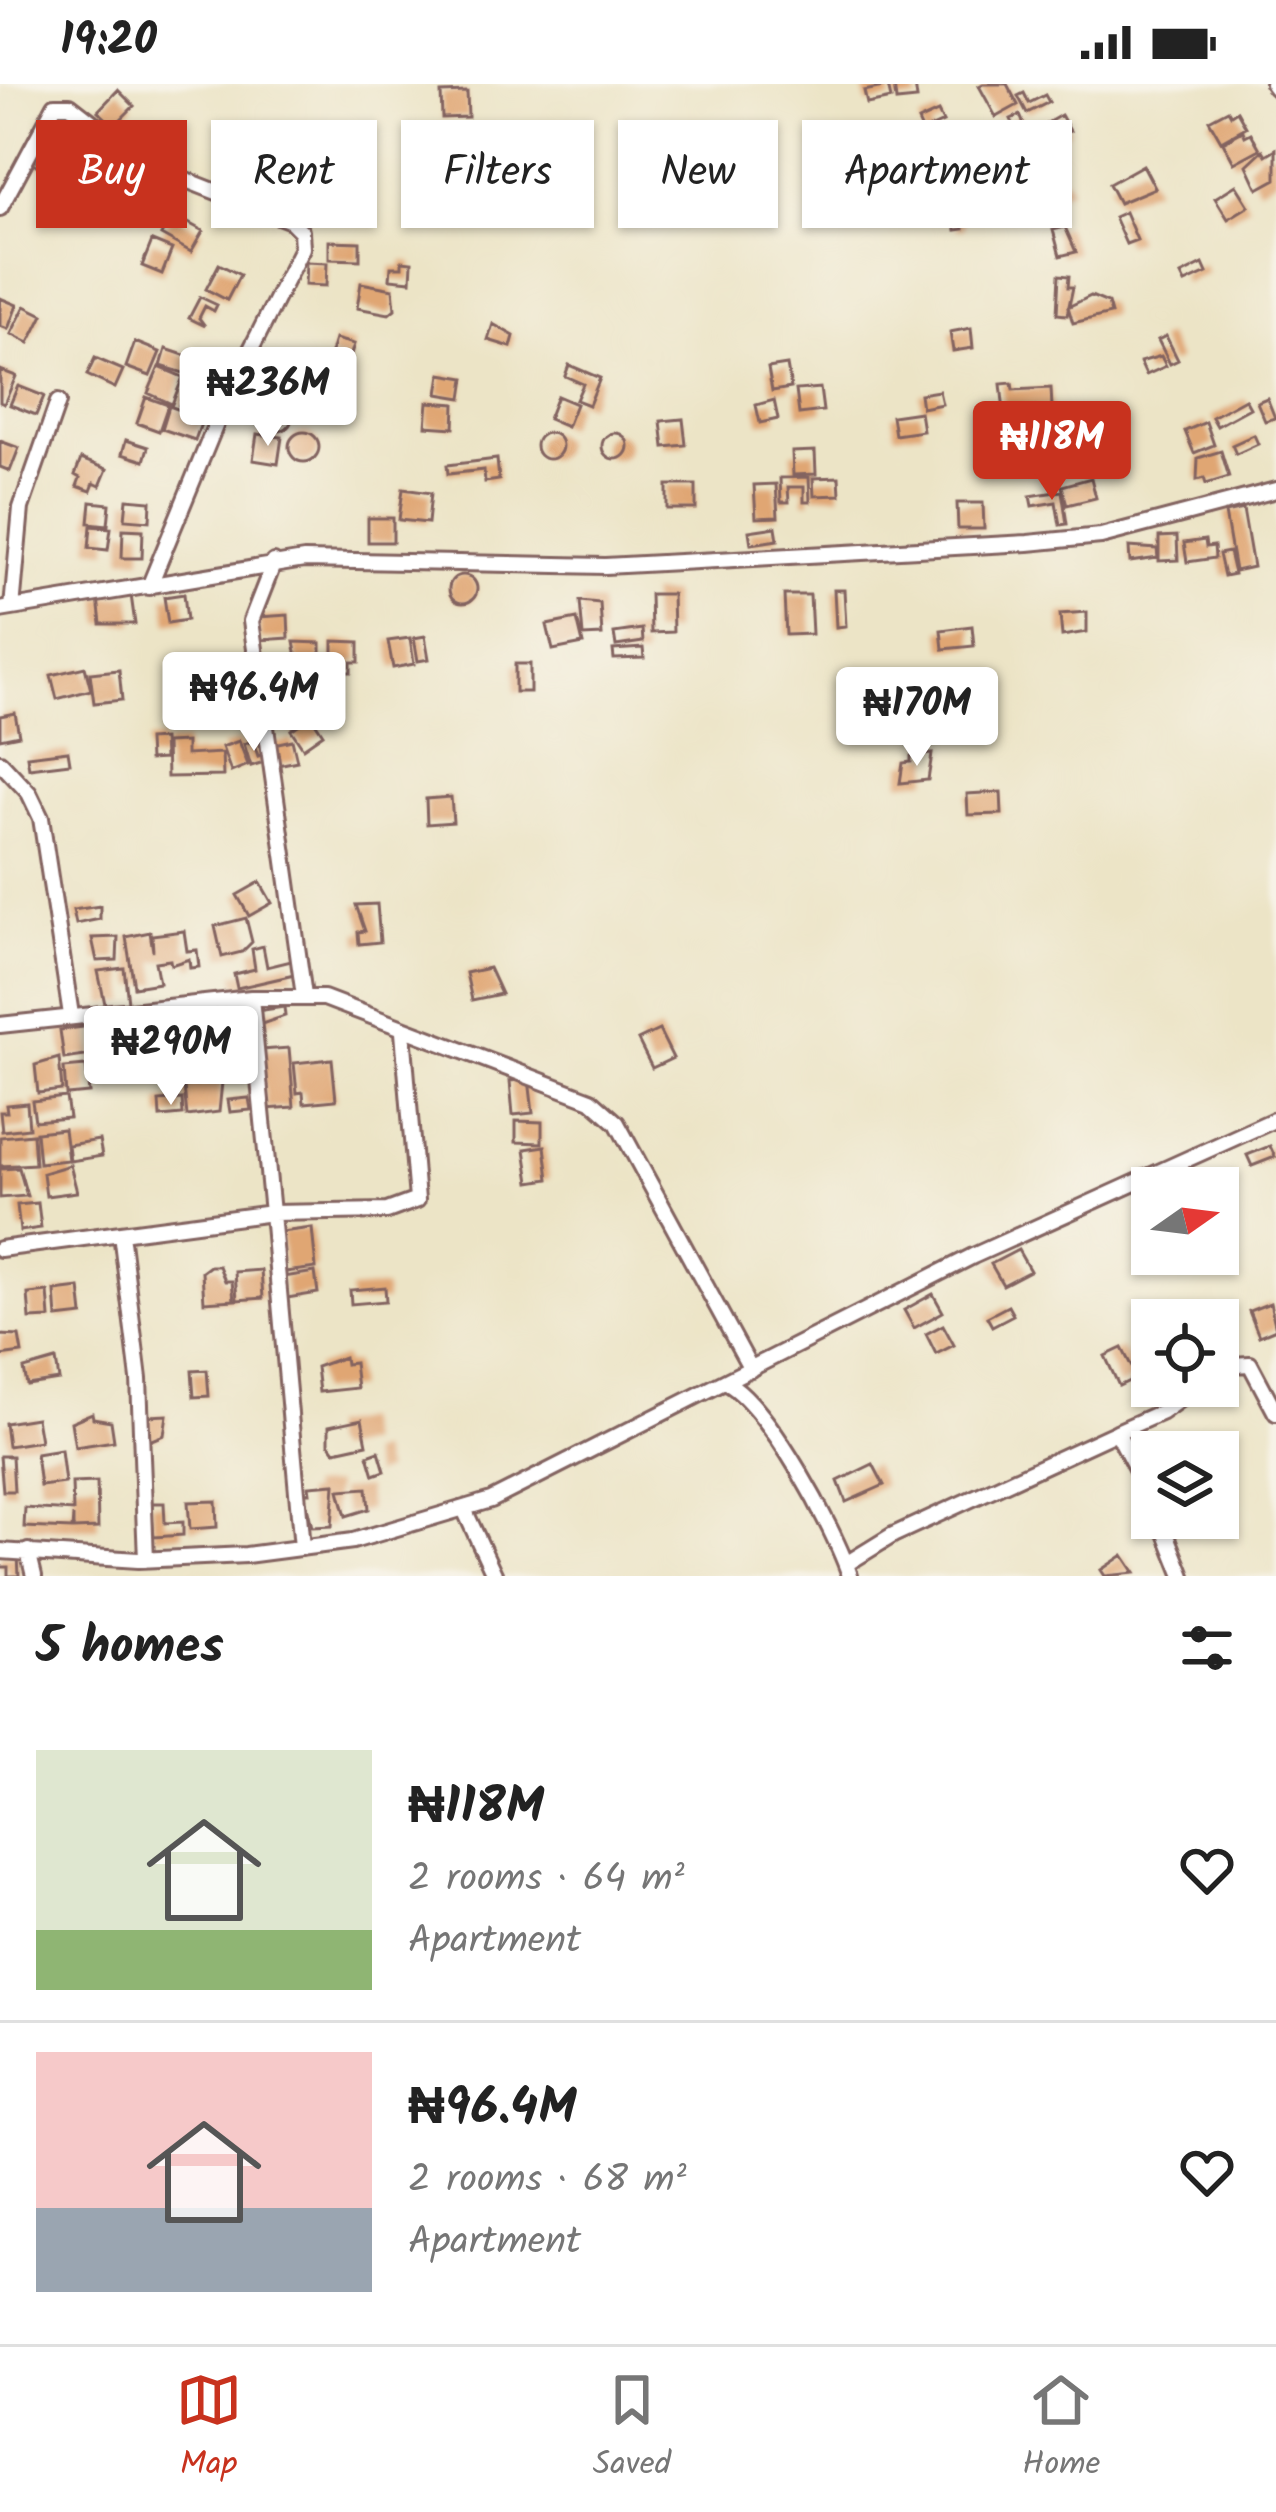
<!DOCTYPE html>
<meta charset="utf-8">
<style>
:root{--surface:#fff;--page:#f2f2f2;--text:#222;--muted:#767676;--line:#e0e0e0;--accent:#c8321e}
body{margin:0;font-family:Kalam,sans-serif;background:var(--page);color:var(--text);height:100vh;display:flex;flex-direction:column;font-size:45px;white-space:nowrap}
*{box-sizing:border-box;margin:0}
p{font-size:39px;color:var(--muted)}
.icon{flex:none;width:66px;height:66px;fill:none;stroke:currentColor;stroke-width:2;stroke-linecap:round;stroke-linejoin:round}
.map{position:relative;height:1492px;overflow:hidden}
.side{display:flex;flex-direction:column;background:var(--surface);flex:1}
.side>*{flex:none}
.top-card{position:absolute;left:36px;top:36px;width:1206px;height:108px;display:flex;gap:24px}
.needle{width:78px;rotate:76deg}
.tools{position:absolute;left:1131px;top:1083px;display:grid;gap:24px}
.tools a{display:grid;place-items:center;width:108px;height:108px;border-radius:0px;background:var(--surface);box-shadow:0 3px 9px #0004;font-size:60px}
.price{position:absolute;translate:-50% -102px;padding:0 27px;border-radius:12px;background:#fff;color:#222;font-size:39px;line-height:78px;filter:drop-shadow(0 3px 6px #0008)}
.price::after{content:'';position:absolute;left:50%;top:72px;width:36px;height:27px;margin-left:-18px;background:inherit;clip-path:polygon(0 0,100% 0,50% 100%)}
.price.current{background:var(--accent);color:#fff}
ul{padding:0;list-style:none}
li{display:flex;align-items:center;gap:36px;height:300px;padding:0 36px}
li+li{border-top:3px solid var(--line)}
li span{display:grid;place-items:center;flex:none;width:336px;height:240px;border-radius:0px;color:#555}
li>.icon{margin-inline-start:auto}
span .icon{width:144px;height:144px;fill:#fffc;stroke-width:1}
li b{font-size:51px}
h2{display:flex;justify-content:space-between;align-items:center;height:144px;padding:0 36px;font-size:51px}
.pill{padding:0 42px;border-radius:0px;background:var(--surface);box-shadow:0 3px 9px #0004;font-size:42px;line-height:108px}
.pill.current{background:var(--accent);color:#fff}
.status{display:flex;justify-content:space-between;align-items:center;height:84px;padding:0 60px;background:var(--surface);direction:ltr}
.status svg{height:33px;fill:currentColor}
.menu{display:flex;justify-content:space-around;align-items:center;height:168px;border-top:3px solid var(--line);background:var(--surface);font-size:33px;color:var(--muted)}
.menu a{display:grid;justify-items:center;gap:6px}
.menu .current{color:var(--accent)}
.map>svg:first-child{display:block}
.building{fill:#e0a673}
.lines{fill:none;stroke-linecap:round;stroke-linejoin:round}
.street-casing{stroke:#836461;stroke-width:20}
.street{stroke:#fff;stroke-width:14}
</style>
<div class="status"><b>19:20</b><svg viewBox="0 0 49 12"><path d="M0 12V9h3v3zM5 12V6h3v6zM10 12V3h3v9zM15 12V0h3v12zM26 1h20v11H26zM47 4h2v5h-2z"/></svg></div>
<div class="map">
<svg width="1276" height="1492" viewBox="0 0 1276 1492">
<rect width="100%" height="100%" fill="#f7f3e8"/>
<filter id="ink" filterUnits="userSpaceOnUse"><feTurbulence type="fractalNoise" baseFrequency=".00833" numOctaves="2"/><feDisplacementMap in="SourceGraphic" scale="24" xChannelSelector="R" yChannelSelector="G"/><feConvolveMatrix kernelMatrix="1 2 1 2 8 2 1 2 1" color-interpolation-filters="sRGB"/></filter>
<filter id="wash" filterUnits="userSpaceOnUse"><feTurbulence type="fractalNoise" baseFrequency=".004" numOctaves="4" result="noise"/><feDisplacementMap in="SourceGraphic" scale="48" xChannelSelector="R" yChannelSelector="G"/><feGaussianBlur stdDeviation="2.7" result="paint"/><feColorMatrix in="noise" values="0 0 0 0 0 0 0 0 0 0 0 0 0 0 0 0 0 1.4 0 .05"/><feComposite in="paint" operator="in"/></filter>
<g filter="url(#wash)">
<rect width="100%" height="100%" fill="#ece4c6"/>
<g id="blocks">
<path class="building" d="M 894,0 L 915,0 L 917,15 L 896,17 Z
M 983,0 L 1007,0 L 1018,21 L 996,33 L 979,2 Z
M 888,2 L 891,15 L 867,20 L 864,7 Z
M 118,6 L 134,22 L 114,42 L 98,27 Z
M 467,8 L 468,33 L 442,34 L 441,9 Z
M 1024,9 L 1029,19 L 1045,11 L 1049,18 L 1027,29 L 1018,12 Z
M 1228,26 L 1231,31 L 1237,27 L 1246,43 L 1221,57 L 1209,36 Z
M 938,28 L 943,38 L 930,44 L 938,60 L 930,64 L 918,37 Z
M 1020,31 L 1026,46 L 985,62 L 982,55 L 1014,42 L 1011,35 Z
M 1061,31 L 1070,47 L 1044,62 L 1035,46 Z
M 1243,47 L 1245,52 L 1251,49 L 1260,65 L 1234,79 L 1223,58 Z
M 1026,51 L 1032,65 L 999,79 L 993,65 Z
M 39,59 L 66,70 L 58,90 L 31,79 Z
M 1276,65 L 1276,95 L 1258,105 L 1247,81 L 1263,66 L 1266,71 Z
M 262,75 L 280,76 L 278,109 L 252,107 L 252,95 L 261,96 Z
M 1143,81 L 1155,104 L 1119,119 L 1109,100 Z
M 1050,89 L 1054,100 L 1067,95 L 1071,105 L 1047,115 L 1038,94 Z
M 1236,101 L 1249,122 L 1228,135 L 1215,114 Z
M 974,124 L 975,132 L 963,134 L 964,145 L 956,146 L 953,128 Z
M 1125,128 L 1137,156 L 1126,160 L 1114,133 Z
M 172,130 L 203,147 L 191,168 L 161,151 Z
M 1065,143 L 1076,168 L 1060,172 L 1053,146 Z
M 152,157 L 172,165 L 162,190 L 142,182 Z
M 329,157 L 360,158 L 360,176 L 329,175 Z
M 402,177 L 412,178 L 411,197 L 390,195 L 391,183 L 402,183 Z
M 306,178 L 327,179 L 326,202 L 305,201 Z
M 219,180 L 240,191 L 227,216 L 206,205 Z
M 1203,180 L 1207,189 L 1185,199 L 1181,191 Z
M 1059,191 L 1069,192 L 1068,203 L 1073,203 L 1067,231 L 1057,230 Z
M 361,199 L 393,205 L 395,225 L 389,230 L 357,224 Z
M 1091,212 L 1108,219 L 1111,230 L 1073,239 L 1068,223 Z
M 200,213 L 217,221 L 214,227 L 205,222 L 199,234 L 205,242 L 189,234 Z
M 0,214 L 17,221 L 8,245 L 0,242 Z
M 25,222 L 43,231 L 29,259 L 11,250 Z
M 493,240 L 514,252 L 511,263 L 488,256 Z
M 971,244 L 973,264 L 953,267 L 950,248 Z
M 1166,252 L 1178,276 L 1170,280 L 1158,256 Z
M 335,255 L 354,260 L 349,277 L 330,272 Z
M 135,258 L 160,268 L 150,292 L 126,283 Z
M 166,265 L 196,275 L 190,291 L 161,282 Z
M 1161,272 L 1166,282 L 1146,291 L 1140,278 Z
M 95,274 L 123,286 L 115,304 L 87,291 Z
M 199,279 L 218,285 L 214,299 L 195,294 Z
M 569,281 L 600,294 L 589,321 L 576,316 L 583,300 L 565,292 Z
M 787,281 L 791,304 L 772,307 L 768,284 Z
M 159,283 L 183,293 L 172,320 L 148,309 Z
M 0,286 L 16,292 L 4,320 L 0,318 Z
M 441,290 L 465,294 L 462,314 L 438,310 Z
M 296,294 L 299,317 L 275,320 L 273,296 Z
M 1012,299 L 1013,306 L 1051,304 L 1052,324 L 1004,328 L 1001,300 Z
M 18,302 L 44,312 L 36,331 L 10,321 Z
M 184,304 L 211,313 L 205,330 L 179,321 Z
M 820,304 L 823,327 L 799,330 L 796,306 Z
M 939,307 L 942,320 L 922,324 L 920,310 Z
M 557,312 L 576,320 L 567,343 L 548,335 Z
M 146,313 L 168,321 L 159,347 L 137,339 Z
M 1267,314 L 1275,334 L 1265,337 L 1257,318 Z
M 1245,315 L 1250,324 L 1217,342 L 1212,333 Z
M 774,316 L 778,335 L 760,339 L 756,321 Z
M 428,318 L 455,320 L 454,344 L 426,342 Z
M264 333a14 14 0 1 1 28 0a14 14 0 1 1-28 0Z
M 169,322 L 203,334 L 195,356 L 162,345 Z
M 920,328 L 923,347 L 895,351 L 892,332 Z
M 683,335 L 686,361 L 664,363 L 661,337 Z
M 1206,338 L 1214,361 L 1194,369 L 1185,347 Z
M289 363a15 15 0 1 1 30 0a15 15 0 1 1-30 0Z
M536 362a13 13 0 1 1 26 0a13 13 0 1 1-26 0Z
M602 362a13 13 0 1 1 26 0a13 13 0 1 1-26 0Z
M 257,350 L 282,353 L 278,380 L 253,376 Z
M 1254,351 L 1258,360 L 1236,370 L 1232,361 Z
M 126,356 L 148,363 L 144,377 L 122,370 Z
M 0,357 L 19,364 L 10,387 L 0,383 Z
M 815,367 L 816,390 L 793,391 L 792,368 Z
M 1221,367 L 1229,393 L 1206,400 L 1204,394 L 1197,396 L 1198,374 Z
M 81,375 L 107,385 L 100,402 L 94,399 L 91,407 L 77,402 L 80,394 L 75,391 Z
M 497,375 L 499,396 L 485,398 L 484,386 L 448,390 L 447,381 Z
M 809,393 L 810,418 L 804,418 L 804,403 L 788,403 L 789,418 L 781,418 L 780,394 Z
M 839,393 L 840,411 L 814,412 L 813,394 Z
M 1091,394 L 1096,414 L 1067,421 L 1062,402 Z
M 776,400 L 778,433 L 756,434 L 754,401 Z
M 667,401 L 696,401 L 696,425 L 667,425 Z
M 403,405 L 431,409 L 428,439 L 399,436 Z
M 1062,407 L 1067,440 L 1060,441 L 1056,418 L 1032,422 L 1030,412 Z
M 127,415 L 151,417 L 150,437 L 125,435 Z
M 91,418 L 110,420 L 108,441 L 89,439 Z
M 957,419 L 983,419 L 984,445 L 958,445 Z
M 1243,425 L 1253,483 L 1235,487 L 1225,429 Z
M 368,434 L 393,434 L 393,458 L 368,458 Z
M 91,442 L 111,444 L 108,466 L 89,464 Z
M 776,443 L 778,456 L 751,460 L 749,447 Z
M 123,445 L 143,446 L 142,474 L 122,474 Z
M 1177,452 L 1178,476 L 1159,477 L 1159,453 Z
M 1205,456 L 1206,463 L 1214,462 L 1215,474 L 1187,478 L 1184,459 Z
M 1129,463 L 1157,465 L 1158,474 L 1130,478 Z
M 1229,468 L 1234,490 L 1224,492 L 1219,470 Z
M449 505a14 14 0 1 1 28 0a14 14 0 1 1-28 0Z
M 834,506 L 844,506 L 846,542 L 836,543 Z
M 184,510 L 187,536 L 168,539 L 164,513 Z
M 650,510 L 672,510 L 673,548 L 651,549 Z
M 131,511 L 135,540 L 101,540 L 98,514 Z
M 784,511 L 810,511 L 812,550 L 786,551 Z
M 580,517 L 600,519 L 602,551 L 583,552 Z
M 1087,528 L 1087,548 L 1062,552 L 1060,530 Z
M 288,531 L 289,554 L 260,556 L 259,533 Z
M 577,535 L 583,560 L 553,566 L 547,541 Z
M 972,542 L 974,562 L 943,565 L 941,546 Z
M 642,545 L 643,558 L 616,562 L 614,549 Z
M 425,552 L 429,575 L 418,577 L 414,554 Z
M 410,554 L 414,580 L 393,584 L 388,557 Z
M 333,557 L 359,558 L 359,578 L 351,578 L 351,588 L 339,588 L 339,578 L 333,578 Z
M 294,558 L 321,559 L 321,588 L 300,588 Z
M 643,564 L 644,574 L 614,575 L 613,566 Z
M 515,580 L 530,580 L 530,608 L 515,608 Z
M 85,583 L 91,606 L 57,615 L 51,591 Z
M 119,586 L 122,616 L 94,619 L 90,589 Z
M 15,629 L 19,651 L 0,655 L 0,632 Z
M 311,632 L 323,650 L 303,664 L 291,646 Z
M 163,655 L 164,675 L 149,676 L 148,656 Z
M 292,656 L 297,677 L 273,682 L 269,661 Z
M 239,657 L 248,681 L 231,688 L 222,663 Z
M 253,657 L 258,672 L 264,670 L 267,677 L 251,682 L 244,660 Z
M 186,658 L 186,671 L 222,669 L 223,692 L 167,693 L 166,659 Z
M 68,667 L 70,679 L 29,684 L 27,672 Z
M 932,670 L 928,696 L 900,699 L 903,679 L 911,678 L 911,672 Z
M 1001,708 L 1002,730 L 968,731 L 967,710 Z
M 451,713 L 453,738 L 427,740 L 426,715 Z
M 260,798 L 272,819 L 249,832 L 237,811 Z
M 377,820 L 380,858 L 359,860 L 358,848 L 365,847 L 356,821 Z
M 100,822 L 100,835 L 76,840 L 73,826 Z
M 246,834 L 252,858 L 242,868 L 222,873 L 215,842 Z
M 184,847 L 187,867 L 197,866 L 199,883 L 190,884 L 189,875 L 171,881 L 170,876 L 155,878 L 159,899 L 134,903 L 126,853 L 150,848 L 153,867 L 152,851 Z
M 118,853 L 117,876 L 97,877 L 92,854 Z
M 263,862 L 267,883 L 291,877 L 294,891 L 237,904 L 234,890 L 255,885 L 252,865 Z
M 124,884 L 128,918 L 105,920 L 98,887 Z
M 489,884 L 501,910 L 472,916 L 466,889 Z
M 284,923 L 285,932 L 259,941 L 257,927 Z
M 91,942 L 92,971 L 64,975 L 60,946 Z
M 659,946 L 673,974 L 652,984 L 638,956 Z
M 233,948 L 237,994 L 216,996 L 211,950 Z
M 289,964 L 294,1023 L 266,1025 L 261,966 Z
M 211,966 L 213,996 L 188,999 L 185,969 Z
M 59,974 L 62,1006 L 38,1009 L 35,981 Z
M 332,975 L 336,1016 L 304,1019 L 303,1008 L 297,1009 L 294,979 Z
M 86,982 L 89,1009 L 66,1011 L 64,984 Z
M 529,995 L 533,1029 L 513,1031 L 510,997 Z
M 222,998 L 219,1028 L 187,1032 L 184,1002 Z
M 66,1013 L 69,1034 L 35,1037 L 32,1017 Z
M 249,1014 L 251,1026 L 230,1028 L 228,1016 Z
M 182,1015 L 183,1031 L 160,1033 L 159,1017 Z
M 27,1019 L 29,1044 L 2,1047 L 0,1028 L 7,1028 L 6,1021 Z
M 516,1037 L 542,1038 L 542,1059 L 516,1058 Z
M 64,1045 L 68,1076 L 39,1079 L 36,1048 Z
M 33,1050 L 35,1080 L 0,1082 L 0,1053 Z
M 99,1056 L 102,1072 L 70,1077 L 68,1061 Z
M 545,1062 L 549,1095 L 530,1098 L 525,1065 Z
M 1270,1062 L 1275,1073 L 1252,1082 L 1247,1071 Z
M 70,1081 L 77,1108 L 46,1112 L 43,1089 Z
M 19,1084 L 27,1112 L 0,1114 L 0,1085 Z
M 38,1119 L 41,1144 L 20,1147 L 17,1121 Z
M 312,1144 L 316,1184 L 285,1188 L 281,1148 Z
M 1018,1166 L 1030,1187 L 1003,1201 L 991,1180 Z
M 210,1182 L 219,1182 L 225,1197 L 232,1197 L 234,1216 L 204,1218 L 202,1188 Z
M 261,1186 L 263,1214 L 237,1216 L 235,1188 Z
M 315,1188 L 318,1209 L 287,1214 L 284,1193 Z
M 385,1203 L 386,1217 L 351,1220 L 350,1206 Z
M 80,1204 L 83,1231 L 57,1234 L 55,1207 Z
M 48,1208 L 50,1234 L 30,1235 L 28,1210 Z
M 933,1210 L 943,1228 L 914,1244 L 904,1226 Z
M 1270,1219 L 1276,1245 L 1259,1252 L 1249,1227 Z
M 1008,1222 L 1013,1231 L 992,1242 L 987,1233 Z
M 943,1241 L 954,1261 L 936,1270 L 926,1250 Z
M 0,1251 L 19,1252 L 22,1269 L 0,1272 Z
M 1122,1264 L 1137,1293 L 1119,1302 L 1105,1272 Z
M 344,1273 L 345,1280 L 354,1279 L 357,1304 L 319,1308 L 316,1283 Z
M 56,1276 L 59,1296 L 27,1301 L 24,1285 Z
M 207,1286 L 209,1312 L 194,1313 L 192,1287 Z
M 92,1329 L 93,1334 L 111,1337 L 114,1357 L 75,1363 L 71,1338 Z
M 167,1331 L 164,1351 L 149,1357 L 148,1332 Z
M 36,1334 L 40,1357 L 8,1362 L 5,1339 Z
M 362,1335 L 367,1360 L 335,1367 L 329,1359 L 329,1342 Z
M 61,1366 L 65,1399 L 40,1402 L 36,1370 Z
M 379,1367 L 385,1387 L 374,1391 L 368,1371 Z
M 0,1372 L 12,1372 L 14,1407 L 3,1407 Z
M 873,1380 L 884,1401 L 846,1418 L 838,1397 Z
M 97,1398 L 98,1444 L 73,1445 L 73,1432 L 72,1445 L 24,1443 L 25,1424 L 73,1427 L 72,1399 Z
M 335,1400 L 332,1442 L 312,1443 L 304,1409 L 310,1409 L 309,1402 Z
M 367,1404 L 369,1425 L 346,1432 L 339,1406 Z
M 216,1417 L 217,1443 L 190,1445 L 188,1418 Z
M 151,1419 L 164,1419 L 165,1439 L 183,1438 L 183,1451 L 154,1453 Z
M 18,1471 L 19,1492 L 8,1492 L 8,1483 L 0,1483 L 0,1472 Z
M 1123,1471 L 1135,1489 L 1105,1492 L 1101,1486 Z"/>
</g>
</g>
<g filter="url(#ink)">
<use href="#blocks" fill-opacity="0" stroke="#836461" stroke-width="3"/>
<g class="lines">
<defs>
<path id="street" d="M 1273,0 L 1276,4
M 0,124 L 55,21 L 70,21 L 128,66 L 181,94 L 291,137 L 301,147 L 302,164 L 227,313 L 149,503
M 274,478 L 251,537 L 304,912
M 12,524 L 21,424 L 58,318
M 0,526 L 304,476 L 605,482 L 1028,459 L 1101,452 L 1276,406
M 0,678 L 29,709 L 41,734 L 71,931
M 251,914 L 272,1129 L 387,1127 L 417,1116 L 403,948
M 0,941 L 251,914 L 324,914 L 591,1016 L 617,1039 L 751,1285
M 121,1149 L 139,1295 L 146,1476
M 0,1165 L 272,1129 L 302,1464
M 1218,1289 L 1231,1281 L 1250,1280 L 1276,1329
M 725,1298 C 766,1316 836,1448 850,1492
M 1117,1348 L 1162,1328 L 1198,1302
M 464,1425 L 495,1492
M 1160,1434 L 1183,1492
M 0,1467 L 138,1476 L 246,1471 L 353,1457 L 491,1416 L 973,1172 L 1276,1035
M 28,1467 L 34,1492
M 846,1480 L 893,1451 L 1117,1348 L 1152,1415"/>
</defs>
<use href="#street" class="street-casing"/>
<use href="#street" class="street"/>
</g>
</g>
</svg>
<div class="tools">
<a><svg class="needle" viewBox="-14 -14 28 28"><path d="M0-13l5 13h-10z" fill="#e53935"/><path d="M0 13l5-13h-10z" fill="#767676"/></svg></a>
<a><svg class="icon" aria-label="locate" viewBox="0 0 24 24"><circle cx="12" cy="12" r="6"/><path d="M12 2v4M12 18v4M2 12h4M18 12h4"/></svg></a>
<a><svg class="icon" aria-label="layers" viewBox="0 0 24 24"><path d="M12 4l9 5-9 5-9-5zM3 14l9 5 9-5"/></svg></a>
</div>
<b class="price" style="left:268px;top:365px">₦236M</b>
<b class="price current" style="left:1052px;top:419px">₦118M</b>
<b class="price" style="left:254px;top:670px">₦96.4M</b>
<b class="price" style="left:917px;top:685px">₦170M</b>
<b class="price" style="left:171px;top:1024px">₦290M</b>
<div class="top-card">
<a class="pill current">Buy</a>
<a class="pill">Rent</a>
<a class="pill">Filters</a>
<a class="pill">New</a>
<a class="pill">Apartment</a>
</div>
</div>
<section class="side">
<h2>5 homes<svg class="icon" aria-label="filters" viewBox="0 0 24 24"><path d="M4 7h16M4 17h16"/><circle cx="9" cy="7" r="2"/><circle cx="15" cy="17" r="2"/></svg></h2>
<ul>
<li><span style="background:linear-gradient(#dfe7d0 75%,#8fb573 0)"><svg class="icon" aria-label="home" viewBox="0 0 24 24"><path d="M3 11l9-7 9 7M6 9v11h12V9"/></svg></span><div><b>₦118M</b><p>2 rooms · 64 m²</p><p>Apartment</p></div><svg class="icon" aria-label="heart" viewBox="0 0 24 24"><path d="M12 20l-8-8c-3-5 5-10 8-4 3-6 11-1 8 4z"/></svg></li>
<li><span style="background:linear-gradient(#f6c9c9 65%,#9aa5b1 0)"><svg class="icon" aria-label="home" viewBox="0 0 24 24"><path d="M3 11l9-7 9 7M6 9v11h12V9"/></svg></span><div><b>₦96.4M</b><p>2 rooms · 68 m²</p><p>Apartment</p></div><svg class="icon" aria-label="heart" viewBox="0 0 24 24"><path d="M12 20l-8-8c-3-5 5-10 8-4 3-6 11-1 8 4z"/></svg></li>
</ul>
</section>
<nav class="menu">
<a class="current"><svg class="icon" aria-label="map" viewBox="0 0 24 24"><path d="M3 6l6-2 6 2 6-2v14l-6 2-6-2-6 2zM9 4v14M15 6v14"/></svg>Map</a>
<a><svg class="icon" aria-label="saved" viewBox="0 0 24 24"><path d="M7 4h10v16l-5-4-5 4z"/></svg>Saved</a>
<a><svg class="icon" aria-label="home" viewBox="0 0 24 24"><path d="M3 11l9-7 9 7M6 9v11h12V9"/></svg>Home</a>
</nav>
